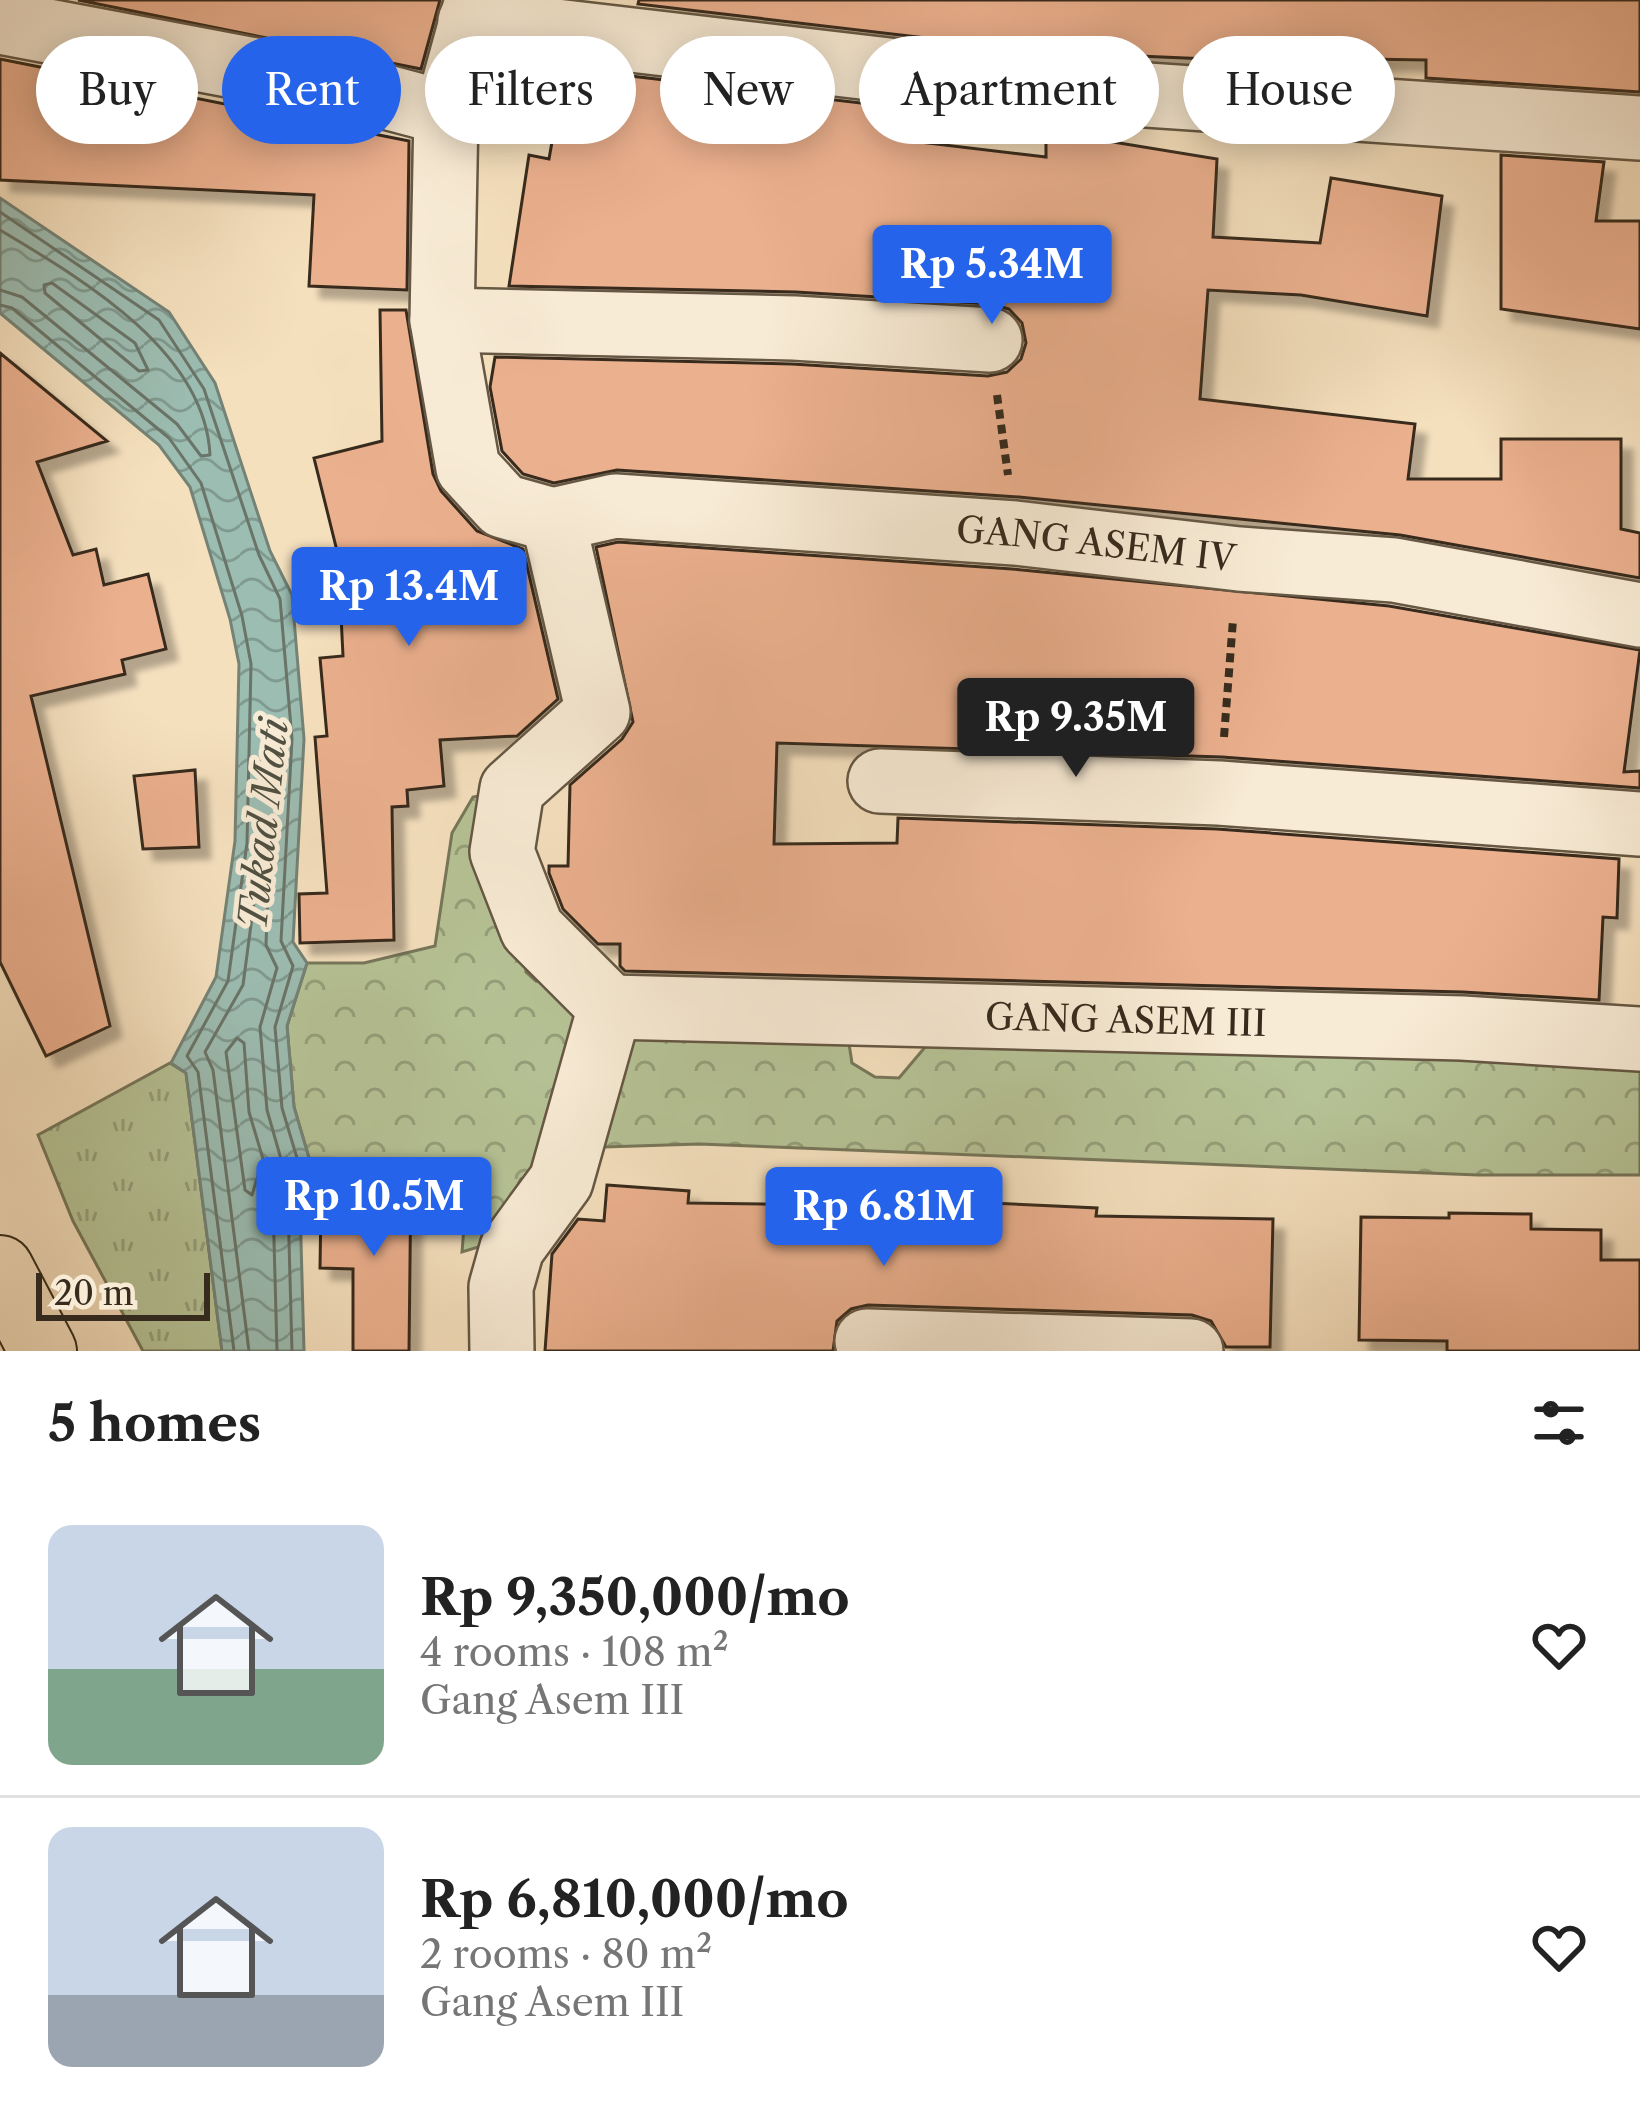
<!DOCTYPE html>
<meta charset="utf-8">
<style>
:root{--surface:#fff;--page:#f2f2f2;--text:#222;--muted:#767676;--line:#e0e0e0;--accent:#2563eb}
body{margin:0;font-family:"Libre Caslon Text",serif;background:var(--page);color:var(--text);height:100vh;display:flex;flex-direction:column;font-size:45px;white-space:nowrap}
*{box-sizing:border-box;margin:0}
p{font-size:39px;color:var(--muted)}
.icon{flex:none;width:66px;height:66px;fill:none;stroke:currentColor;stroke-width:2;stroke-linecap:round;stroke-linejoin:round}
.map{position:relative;height:1351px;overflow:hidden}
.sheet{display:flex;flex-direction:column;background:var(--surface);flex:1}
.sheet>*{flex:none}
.banner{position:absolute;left:36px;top:36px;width:1569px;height:108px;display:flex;gap:24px}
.scale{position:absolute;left:36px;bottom:30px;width:174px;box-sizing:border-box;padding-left:12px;border:6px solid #372b1d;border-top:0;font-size:33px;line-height:42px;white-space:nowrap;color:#372b1d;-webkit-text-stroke:9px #f8ebd5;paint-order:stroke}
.price{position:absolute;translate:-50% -102px;padding:0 27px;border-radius:12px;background:var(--accent);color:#fff;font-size:39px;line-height:78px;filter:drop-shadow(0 3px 6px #0008)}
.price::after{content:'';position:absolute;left:50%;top:72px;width:36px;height:27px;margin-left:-18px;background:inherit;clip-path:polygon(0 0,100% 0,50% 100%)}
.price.current{background:#222;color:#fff}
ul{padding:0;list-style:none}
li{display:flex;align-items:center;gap:36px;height:300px;padding:0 48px}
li+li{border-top:3px solid var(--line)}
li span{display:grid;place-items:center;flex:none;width:336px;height:240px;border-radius:24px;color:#555}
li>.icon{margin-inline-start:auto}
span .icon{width:144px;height:144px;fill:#fffc;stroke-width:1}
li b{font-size:51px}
h2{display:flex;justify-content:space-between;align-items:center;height:144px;padding:0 48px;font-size:51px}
.chip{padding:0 42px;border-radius:54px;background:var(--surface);box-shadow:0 6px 30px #0003;font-size:42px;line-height:108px}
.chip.current{background:var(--accent);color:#fff}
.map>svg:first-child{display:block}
.grass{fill:url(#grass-tufts);stroke:#76775a;stroke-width:3}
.forest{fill:url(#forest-crowns);stroke:#76775a;stroke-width:3}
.water{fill:url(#water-waves);stroke:#748376;stroke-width:3}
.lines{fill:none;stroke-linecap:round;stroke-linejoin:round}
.shore{stroke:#6a7468;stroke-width:3}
.building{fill:#ebb08e;stroke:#372b1d;stroke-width:3;filter:url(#shadow)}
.minor-casing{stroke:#665845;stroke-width:68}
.trunk-casing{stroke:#372b1d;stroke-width:70}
.path{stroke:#372b1d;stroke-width:8;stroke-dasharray:9 6;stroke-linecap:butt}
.minor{stroke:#f8ebd5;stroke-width:63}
.trunk{stroke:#f5e0be;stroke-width:66}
.labels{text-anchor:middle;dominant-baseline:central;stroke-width:10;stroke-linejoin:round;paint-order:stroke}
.street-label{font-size:36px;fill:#372b1d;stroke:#f8ebd5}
.water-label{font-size:39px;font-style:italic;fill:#505042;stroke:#f8ebd5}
</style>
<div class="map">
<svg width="1640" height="1351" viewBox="0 0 1640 1351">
<defs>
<pattern id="grass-tufts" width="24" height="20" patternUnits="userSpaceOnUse" patternTransform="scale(3)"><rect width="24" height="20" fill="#b6c396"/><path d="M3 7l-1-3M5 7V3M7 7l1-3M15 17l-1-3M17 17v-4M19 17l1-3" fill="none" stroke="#959f7a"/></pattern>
<pattern id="forest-crowns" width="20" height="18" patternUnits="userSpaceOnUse" patternTransform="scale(3)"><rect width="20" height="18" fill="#b6c396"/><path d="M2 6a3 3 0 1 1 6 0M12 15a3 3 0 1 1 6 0" fill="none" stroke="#959f7a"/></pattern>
<pattern id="water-waves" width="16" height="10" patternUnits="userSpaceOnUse" patternTransform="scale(3)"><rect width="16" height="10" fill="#9cbdb2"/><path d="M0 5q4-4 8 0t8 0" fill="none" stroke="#809a90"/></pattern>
<filter id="shadow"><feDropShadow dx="11" dy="11" stdDeviation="3" flood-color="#0004"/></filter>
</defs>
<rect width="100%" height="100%" fill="#f5e0be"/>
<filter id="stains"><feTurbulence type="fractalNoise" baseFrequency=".00167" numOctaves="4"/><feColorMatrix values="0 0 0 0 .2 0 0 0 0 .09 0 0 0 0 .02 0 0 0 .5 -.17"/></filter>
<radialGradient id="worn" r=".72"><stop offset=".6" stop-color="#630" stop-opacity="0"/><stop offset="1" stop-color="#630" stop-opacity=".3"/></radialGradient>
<path class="grass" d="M 170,1063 L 186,1073 L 222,1351 L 143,1351 L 73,1221 L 38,1135 Z"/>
<path class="forest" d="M 512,789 L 526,972 L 536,981 L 848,1037 L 852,1063 L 875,1077 L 899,1078 L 937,1033 L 1640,1051 L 1640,1175 L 1478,1175 L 699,1144 L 604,1147 L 521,1179 L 488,1244 L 462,1252 L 468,1178 L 426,1160 L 309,1158 L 294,1107 L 287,1026 L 307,963 L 364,963 L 435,946 L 452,833 L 473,797 Z"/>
<path class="water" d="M 0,198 L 169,312 L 215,383 L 270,551 L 292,595 L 304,739 L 293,942 L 307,963 L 287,1026 L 294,1107 L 309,1158 L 300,1205 L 304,1351 L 222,1351 L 186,1073 L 171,1063 L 216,977 L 235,841 L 239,664 L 230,619 L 190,487 L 159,445 L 0,313 Z"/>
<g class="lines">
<path class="shore" d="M 0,212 L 159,320 L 204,389 L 259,555 L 280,599 L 292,739 L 281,941 L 293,966 L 275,1027 L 282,1108 L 297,1158 L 288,1205 L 292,1351
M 0,230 C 80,278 205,350 210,455 L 201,456 L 177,424 L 22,297 L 0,290
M 52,283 L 135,343 L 148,370 L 139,371 L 45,293 L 44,285 Z
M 0,305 L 12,308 L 169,438 L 201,483 L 242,616 L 251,664 L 247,843 L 228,981 L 187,1056 L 198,1072 L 234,1351
M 237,1038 L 244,1043 L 249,1112 L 263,1159 L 252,1195 L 245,1190 L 226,1052 Z
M 249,1351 L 213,1070 L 205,1052 L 243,985 L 256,887 L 262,882 L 268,888 L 266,945 L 277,968 L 260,1027 L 267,1110 L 281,1159 L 273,1204 L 277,1351"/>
</g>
<path class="building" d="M 78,0 L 440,0 L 421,69 Z
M 639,0 L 1640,0 L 1640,92 L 1426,78 L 1426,60 L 1298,58 L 1297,69 L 1253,66 L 1254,61 L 1045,52 L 638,4 Z
M 0,59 L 409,141 L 407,290 L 309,286 L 314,195 L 0,180 Z
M 622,75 L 921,110 L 919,142 L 1046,157 L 1046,131 L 1217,159 L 1213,237 L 1320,243 L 1331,178 L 1442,196 L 1427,316 L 1301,295 L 1208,290 L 1200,399 L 1415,424 L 1408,479 L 1501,479 L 1501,439 L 1621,439 L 1621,529 L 1640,533 L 1640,578 L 1400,535 L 1019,497 L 617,470 L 554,483 L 523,474 L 502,451 L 490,387 L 495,357 L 792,364 L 988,376 L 1007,372 L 1021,359 L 1026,343 L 1022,323 L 1009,309 L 992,304 L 796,292 L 509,286 L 529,155 L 549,159 L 555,125 L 608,133 Z
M 1501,155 L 1604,162 L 1596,221 L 1640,221 L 1640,329 L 1501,309 Z
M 380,310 L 406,310 L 433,474 L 441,491 L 477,531 L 523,549 L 558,699 L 517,736 L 440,740 L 444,786 L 407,790 L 408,806 L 392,807 L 394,940 L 300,943 L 299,894 L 327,893 L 315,737 L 327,736 L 320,658 L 343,656 L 338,555 L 314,458 L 382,441 Z
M 0,353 L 107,441 L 37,462 L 73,555 L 96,549 L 104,585 L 148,574 L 166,649 L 122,660 L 125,674 L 31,696 L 110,1026 L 46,1056 L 0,962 Z
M 618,542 L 1012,569 L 1389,606 L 1640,650 L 1624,772 L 1640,771 L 1640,788 L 1222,757 L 777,743 L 774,844 L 897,843 L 898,818 L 1217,829 L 1619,859 L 1617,918 L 1603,917 L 1599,1000 L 1463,992 L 625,971 L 620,966 L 620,944 L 598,944 L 563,909 L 549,873 L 549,866 L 568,866 L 570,785 L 622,739 L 633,722 L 596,547 Z
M 195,770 L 199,847 L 143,849 L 134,776 Z
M 361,1174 L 411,1175 L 409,1351 L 353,1351 L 353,1269 L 320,1268 L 321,1205 L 361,1205 Z
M 607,1185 L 689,1191 L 688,1203 L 833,1205 L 833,1197 L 884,1198 L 1097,1208 L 1096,1216 L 1273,1219 L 1270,1347 L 1226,1347 L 1211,1321 L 1192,1315 L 868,1305 L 851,1309 L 837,1321 L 833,1351 L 545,1351 L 552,1254 L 578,1219 L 604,1221 Z
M 1449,1213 L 1531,1214 L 1531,1229 L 1601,1230 L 1601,1260 L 1640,1260 L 1640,1351 L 1447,1351 L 1447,1341 L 1359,1340 L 1361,1217 L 1449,1218 Z"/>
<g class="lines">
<defs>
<g id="minor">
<path d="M 477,0 L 446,113 L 442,320 L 468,468 L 503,506 L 553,520 L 598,712 L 512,789 L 502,852 L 532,929 L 610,1007 L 561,1181 L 512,1248 L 501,1287 L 502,1351"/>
<path d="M 470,21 L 1042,88 L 1640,128"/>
<path d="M 0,22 L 356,89 L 446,113"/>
<path d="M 442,320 L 794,328 L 990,340"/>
<path id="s1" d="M 553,520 L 615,506 L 1015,533 L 1239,559 L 1394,570 L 1640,615"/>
<path d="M 880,781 L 1219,793 L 1640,824"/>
<path id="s2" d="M 610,1007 L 1462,1028 L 1640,1039"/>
<path d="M 867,1341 L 1191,1351"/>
</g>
<path id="trunk" d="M 0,1269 L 43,1351"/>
</defs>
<use href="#minor" class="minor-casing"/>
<use href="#trunk" class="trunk-casing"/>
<path class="path" d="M 997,395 L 1008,475
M 1224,737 L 1233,620"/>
<use href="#minor" class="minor"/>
<use href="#trunk" class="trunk"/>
</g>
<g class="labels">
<g class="street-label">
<text stroke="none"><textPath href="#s1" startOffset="546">GANG ASEM IV</textPath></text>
<text stroke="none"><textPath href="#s2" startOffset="516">GANG ASEM III</textPath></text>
</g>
<g class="water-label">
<text transform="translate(263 824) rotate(-84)">Tukad Mati</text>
</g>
</g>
<rect width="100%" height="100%" filter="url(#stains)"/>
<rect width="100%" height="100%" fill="url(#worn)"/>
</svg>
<div class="scale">20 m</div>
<b class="price" style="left:992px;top:327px">Rp 5.34M</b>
<b class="price" style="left:409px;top:649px">Rp 13.4M</b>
<b class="price current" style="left:1076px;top:780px">Rp 9.35M</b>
<b class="price" style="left:374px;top:1259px">Rp 10.5M</b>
<b class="price" style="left:884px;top:1269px">Rp 6.81M</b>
<div class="banner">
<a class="chip">Buy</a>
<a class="chip current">Rent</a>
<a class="chip">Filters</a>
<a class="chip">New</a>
<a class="chip">Apartment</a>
<a class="chip">House</a>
</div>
</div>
<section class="sheet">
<h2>5 homes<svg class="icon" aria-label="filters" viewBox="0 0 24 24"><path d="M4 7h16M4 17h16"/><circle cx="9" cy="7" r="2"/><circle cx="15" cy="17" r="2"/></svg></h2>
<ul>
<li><span style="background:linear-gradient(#c9d6e8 60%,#7fa58c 0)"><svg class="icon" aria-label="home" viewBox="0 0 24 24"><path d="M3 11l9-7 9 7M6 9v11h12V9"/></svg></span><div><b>Rp 9,350,000/mo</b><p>4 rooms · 108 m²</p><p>Gang Asem III</p></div><svg class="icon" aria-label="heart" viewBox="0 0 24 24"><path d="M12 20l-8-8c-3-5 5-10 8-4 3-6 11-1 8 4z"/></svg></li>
<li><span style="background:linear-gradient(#c9d6e8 70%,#9aa5b1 0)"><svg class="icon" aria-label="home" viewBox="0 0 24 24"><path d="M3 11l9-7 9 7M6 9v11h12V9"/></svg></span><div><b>Rp 6,810,000/mo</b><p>2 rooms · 80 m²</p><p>Gang Asem III</p></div><svg class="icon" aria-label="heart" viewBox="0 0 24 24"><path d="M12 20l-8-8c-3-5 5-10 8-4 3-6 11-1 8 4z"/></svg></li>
</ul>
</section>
